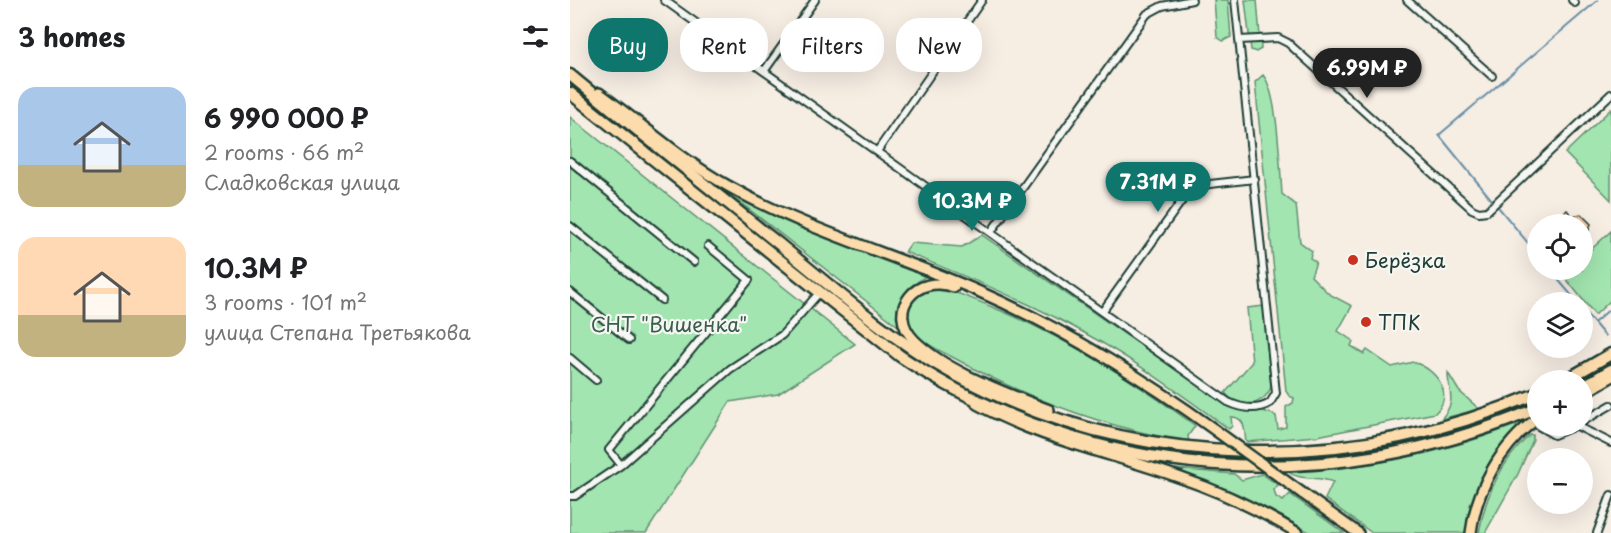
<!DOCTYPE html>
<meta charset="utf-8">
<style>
:root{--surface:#fff;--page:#f6f6f6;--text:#202124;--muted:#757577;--accent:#0f766e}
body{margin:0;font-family:"Playpen Sans",sans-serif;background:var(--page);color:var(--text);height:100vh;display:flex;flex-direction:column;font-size:22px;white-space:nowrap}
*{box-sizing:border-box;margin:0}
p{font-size:20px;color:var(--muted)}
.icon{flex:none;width:33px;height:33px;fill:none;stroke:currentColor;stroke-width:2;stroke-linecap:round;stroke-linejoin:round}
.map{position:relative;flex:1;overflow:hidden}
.panel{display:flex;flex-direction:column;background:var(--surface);width:570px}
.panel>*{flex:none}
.hud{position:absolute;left:18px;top:18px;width:570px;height:54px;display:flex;gap:12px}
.tools{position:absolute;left:957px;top:214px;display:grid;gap:12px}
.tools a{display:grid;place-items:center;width:66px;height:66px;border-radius:50%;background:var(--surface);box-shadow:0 6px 24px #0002;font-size:30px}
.price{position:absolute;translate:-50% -51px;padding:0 14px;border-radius:21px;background:var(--accent);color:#fff;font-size:20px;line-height:39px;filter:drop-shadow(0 2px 3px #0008)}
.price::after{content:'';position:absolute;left:50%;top:36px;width:18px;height:14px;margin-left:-9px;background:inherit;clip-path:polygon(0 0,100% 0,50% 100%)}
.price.on{background:#222;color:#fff}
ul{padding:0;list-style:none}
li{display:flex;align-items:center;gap:18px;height:150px;padding:0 18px}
li span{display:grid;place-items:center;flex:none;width:168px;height:120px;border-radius:18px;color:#555}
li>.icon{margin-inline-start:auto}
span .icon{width:72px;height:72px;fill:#fffc;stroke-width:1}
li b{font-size:26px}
h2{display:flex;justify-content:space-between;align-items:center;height:72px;padding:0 18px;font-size:26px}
.tag{padding:0 21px;border-radius:24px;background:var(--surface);box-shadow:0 6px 24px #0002;font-size:21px;line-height:54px}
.tag.on{background:var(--accent);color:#fff}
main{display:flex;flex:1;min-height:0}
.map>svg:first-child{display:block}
.green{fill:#a2e5b0;stroke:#609172;stroke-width:1.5}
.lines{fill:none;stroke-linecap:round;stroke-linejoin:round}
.stream{stroke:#688fa7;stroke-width:2}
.building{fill:#f8c8a7;stroke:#1f3d34;stroke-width:1.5}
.minor-casing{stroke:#1f3d34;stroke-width:10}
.primary-casing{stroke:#1f3d34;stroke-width:14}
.trunk-casing{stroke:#1f3d34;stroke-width:15}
.minor{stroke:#f6f6f2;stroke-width:6}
.primary{stroke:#fcdcac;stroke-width:9}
.trunk{stroke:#fcdcac;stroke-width:10}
.primary-bridge-casing{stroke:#1f3d34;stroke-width:14;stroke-linecap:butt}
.primary-bridge{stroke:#fcdcac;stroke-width:9}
.poi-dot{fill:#c8321e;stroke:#f6f6f2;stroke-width:2}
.labels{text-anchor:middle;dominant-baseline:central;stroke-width:4.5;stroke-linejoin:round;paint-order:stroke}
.poi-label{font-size:20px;fill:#1f3d34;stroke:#f6f6f2;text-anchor:start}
.park-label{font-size:20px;fill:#395f4d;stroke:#f6f6f2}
</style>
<main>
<section class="panel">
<h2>3 homes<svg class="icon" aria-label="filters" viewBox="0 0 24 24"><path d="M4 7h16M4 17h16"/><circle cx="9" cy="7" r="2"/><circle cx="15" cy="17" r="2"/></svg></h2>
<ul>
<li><span style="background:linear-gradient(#a9c7e8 65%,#c2b280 0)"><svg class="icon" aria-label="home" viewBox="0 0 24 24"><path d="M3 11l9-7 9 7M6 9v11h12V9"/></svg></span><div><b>6 990 000 ₽</b><p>2 rooms · 66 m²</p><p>Сладковская улица</p></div></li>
<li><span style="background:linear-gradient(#ffd9b3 65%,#c2b280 0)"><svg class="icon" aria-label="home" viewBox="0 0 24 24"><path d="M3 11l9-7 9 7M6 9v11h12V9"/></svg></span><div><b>10.3M ₽</b><p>3 rooms · 101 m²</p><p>улица Степана Третьякова</p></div></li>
</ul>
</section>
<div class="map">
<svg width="1041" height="533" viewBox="0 0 1041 533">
<rect width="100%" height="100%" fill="#f6ede3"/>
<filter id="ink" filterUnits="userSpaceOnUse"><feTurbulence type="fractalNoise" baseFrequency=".0167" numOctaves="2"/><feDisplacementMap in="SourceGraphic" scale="12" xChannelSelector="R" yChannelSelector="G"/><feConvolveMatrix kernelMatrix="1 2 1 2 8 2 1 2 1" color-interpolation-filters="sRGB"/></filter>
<g filter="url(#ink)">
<path class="green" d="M 644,0 L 658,0 L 661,37 L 653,41 L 647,37 Z
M 675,0 L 687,0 L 691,49 L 686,52 L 681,50 Z
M 693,75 C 708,92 710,168 712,194 L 726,205 L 730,242 L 742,251 L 740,258 L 746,262 L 741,276 L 759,294 L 782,306 L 768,331 L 783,341 L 781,346 L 794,354 L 797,350 L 822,367 L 843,362 C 865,368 886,394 865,413 L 747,436 L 676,442 C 674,430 676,417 661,417 L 662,426 L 659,429 C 613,396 568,362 518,335 C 460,302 397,277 335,252 L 341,243 L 392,247 L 412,235 L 657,405 C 673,413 692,407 706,416 L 708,429 L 716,427 L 716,407 L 723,403 L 724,398 L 719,396 L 716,391 L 685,82 Z
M 1041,109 L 1041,200 L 995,153 Z
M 0,117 L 285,344 L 208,394 L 160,402 L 76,533 L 0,533 Z
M 148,185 L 222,223 L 356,276 C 333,291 329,298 328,326 Z
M 1041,231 L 1041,300 L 1025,315 L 993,275 L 998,270 L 1012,270 L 1013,257 Z
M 366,287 C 385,291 403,299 422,307 C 494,336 560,378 623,424 L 625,426 L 618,436 L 619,442 C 536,428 458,399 386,359 C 371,351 349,342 341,327 C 335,317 340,306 345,297 Z
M 694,306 L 701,387 C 693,407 669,409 655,393 L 682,362 L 677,308 Z
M 878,373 L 889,391 L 909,409 L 871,419 C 888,400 878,393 878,373 Z
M 943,426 L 950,426 C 921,458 902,490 895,533 L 802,533 L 755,499 L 763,482 C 749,476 730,481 718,472 C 796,469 870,454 943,426 Z
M 960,435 L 963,435 L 963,440 L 948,474 L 915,533 L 909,533 C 915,496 932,460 960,435 Z
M 605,469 L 664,474 L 672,480 L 692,474 L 708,485 L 704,490 L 706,497 L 713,501 L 720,494 L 774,533 L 741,533 L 668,494 Z"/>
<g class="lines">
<path class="stream" d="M 921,199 L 869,135 L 1028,0
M 929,208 L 968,255
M 980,270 L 1008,303
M 1012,309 L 1035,336
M 1025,322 L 1041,308"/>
</g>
<path class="building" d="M 997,210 L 1002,216 L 1011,214 L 1021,224 L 1018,233 L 1012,238 L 1012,225 L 997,225 L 989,216 Z"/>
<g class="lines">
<defs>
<path id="minor" d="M 94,0 L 658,402 C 671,408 687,411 700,403 L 706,393 L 665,0
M 837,0 L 922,76
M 1002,0 L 1005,3
M 669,40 L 708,38 L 718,43 L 902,209 L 909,212 L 917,211 L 1041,94
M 195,70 L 245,0
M 308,150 L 412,0
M 0,161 L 124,262
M 0,226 L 92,300
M 421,232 L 577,14 L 592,6 L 622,0
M 0,292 L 59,340
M 532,312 L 616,195 L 631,185 L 685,179
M 0,358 L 26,380
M 1012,422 L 1041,405
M 968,426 L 984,435 L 1005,426
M 1007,426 L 1041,443
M 51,465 L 39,450 L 179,280 L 138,246
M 0,496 L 5,496 L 51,465 L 160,369 L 212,335 L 249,293
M 1027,533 L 1041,495"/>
<path id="primary" d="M 29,93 C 72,124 111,160 158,186 C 238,231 326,255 410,292 C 494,329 570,376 645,430
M 384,287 C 347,273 315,310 344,340 C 376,372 437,393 479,410
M 1012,394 L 1041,377
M 407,404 C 472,440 542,453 611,478 C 652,492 691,511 728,533
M 732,493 L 788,533
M 901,533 C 906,490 931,444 968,418"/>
<path id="trunk" d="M 0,75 C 69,132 139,188 209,244 C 264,289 318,337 380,372 C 561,472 780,475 968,393
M 0,93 L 330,356 C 520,483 758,499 968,408
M 994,381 L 1041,354
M 1012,387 L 1041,370"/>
</defs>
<use href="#minor" class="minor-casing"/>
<use href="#primary" class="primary-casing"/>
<use href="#trunk" class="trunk-casing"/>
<use href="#minor" class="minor"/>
<use href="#primary" class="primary"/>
<use href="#trunk" class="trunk"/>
<defs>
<path id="primary-bridge" d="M 645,430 L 732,493"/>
</defs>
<use href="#primary-bridge" class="primary-bridge-casing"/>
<use href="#primary-bridge" class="primary-bridge"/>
</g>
</g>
<g class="poi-dot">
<circle cx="783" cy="260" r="6"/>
<circle cx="796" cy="322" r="6"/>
</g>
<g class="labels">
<g class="poi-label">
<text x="795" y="260">Берёзка</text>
<text x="808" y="322">ТПК</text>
</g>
<g class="park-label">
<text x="99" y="324">СНТ "Вишенка"</text>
</g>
</g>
</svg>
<div class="tools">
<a><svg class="icon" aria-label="locate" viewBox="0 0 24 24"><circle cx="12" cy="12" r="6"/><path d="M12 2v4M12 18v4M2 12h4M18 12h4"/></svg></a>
<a><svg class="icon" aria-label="layers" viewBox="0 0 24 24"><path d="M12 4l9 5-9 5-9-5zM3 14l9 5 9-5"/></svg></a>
<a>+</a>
<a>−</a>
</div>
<b class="price on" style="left:797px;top:99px">6.99M ₽</b>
<b class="price" style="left:588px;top:213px">7.31M ₽</b>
<b class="price" style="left:402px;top:232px">10.3M ₽</b>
<div class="hud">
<a class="tag on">Buy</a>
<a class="tag">Rent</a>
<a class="tag">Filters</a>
<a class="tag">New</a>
</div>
</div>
</main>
